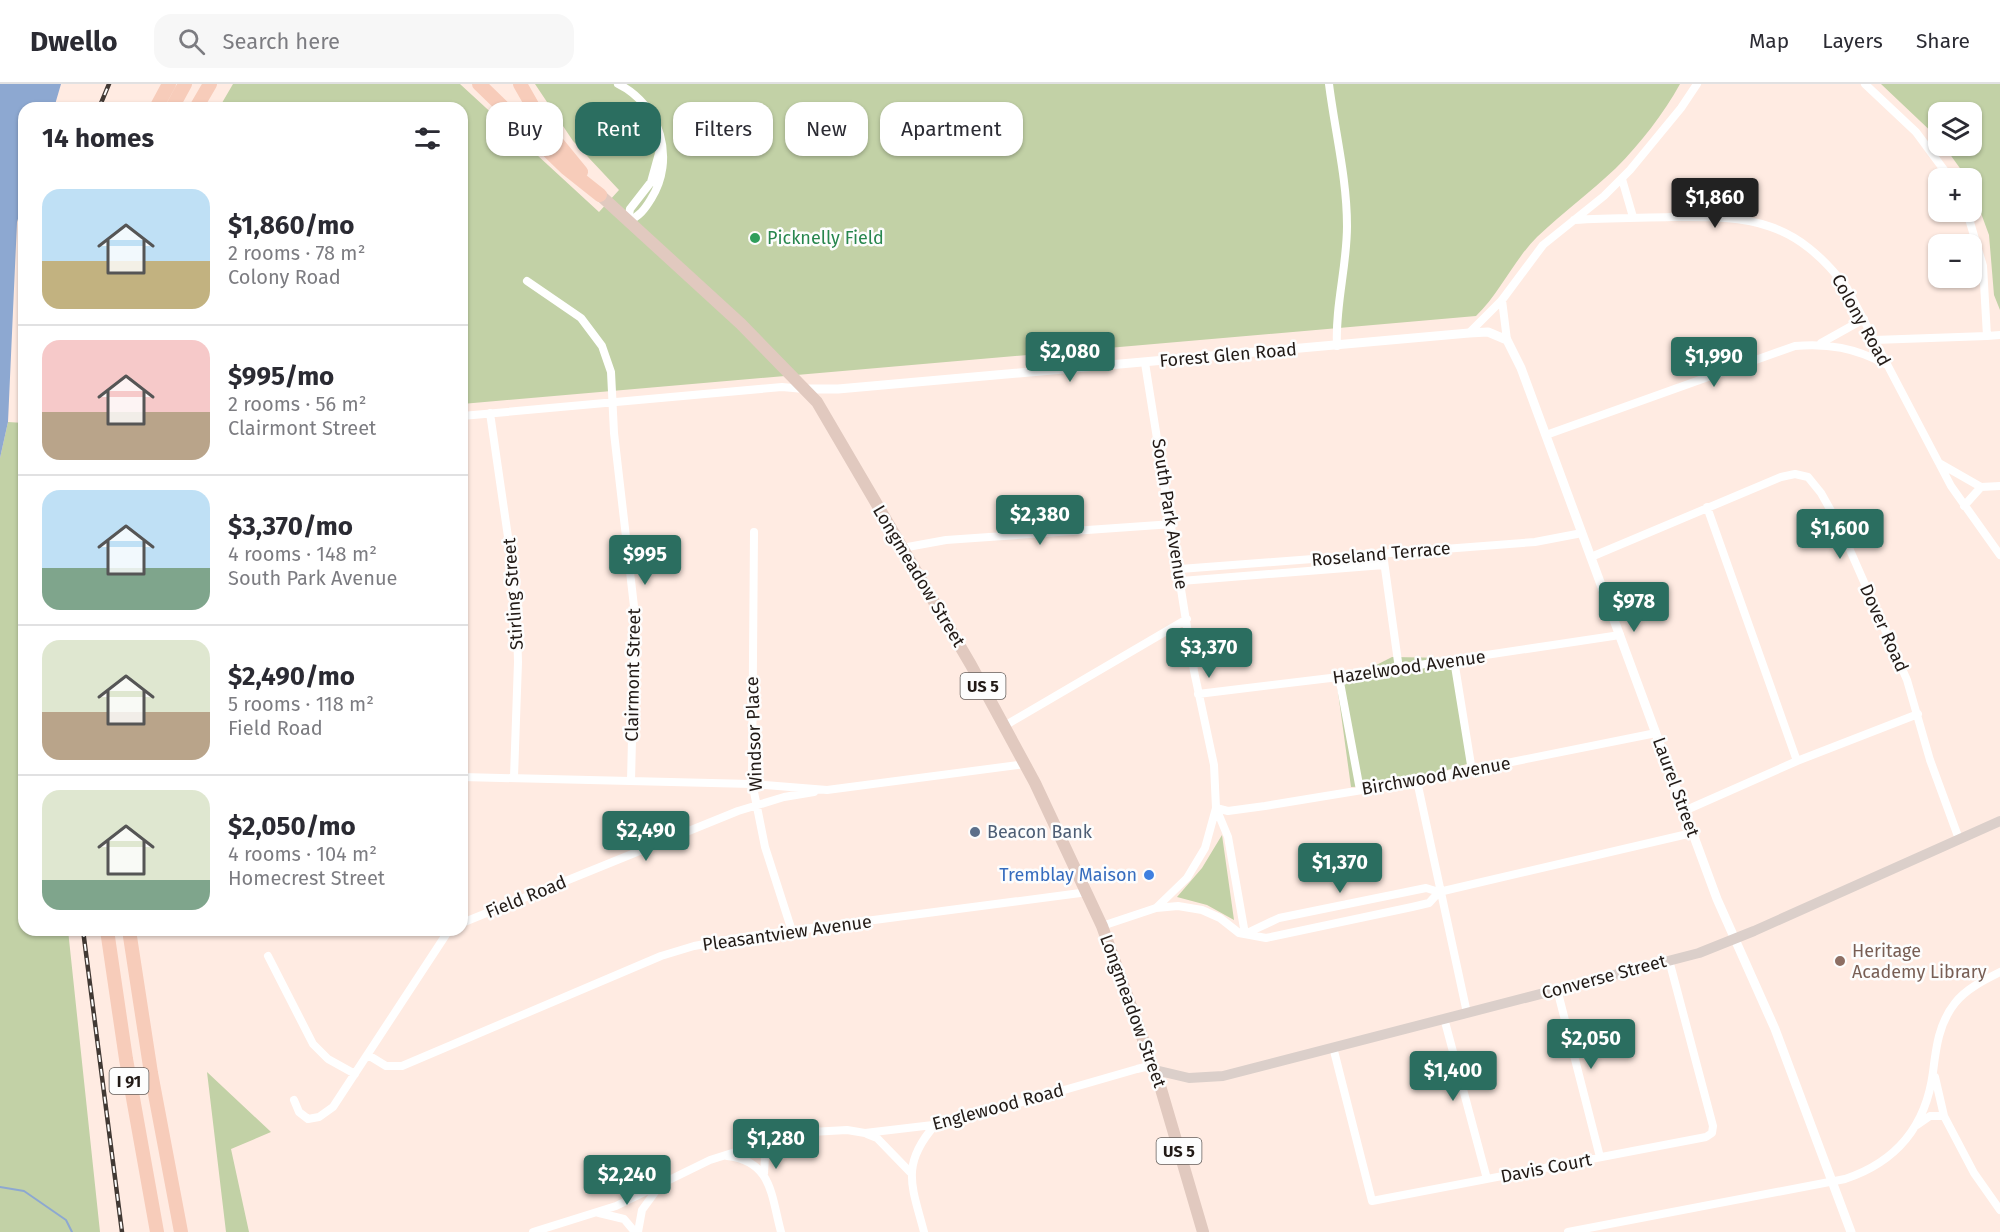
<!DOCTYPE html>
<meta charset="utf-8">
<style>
:root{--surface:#fff;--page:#f7f7f7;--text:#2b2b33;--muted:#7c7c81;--line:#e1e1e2;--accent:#2b6e60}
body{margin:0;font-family:"Fira Sans",sans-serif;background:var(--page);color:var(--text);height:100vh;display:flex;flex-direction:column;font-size:22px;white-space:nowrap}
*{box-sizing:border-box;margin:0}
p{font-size:20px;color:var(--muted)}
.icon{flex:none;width:33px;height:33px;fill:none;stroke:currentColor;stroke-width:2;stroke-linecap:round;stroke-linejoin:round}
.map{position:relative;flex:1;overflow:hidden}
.side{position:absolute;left:18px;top:18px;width:450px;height:834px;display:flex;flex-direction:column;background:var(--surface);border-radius:18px;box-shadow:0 2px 4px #0004}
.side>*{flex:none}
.guide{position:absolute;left:486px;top:18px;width:570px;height:54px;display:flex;gap:12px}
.buttons{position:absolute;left:1928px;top:18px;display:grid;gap:12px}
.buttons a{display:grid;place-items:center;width:54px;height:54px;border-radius:12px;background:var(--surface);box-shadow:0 2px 4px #0004;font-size:30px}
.price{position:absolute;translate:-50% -51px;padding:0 14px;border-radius:6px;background:var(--accent);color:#fff;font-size:20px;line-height:39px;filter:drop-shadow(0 2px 3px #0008)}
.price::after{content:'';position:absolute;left:50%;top:36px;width:18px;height:14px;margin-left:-9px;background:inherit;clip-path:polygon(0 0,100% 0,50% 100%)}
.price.on{background:#222;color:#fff}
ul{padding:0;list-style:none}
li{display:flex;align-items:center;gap:18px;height:150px;padding:0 24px}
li+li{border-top:2px solid var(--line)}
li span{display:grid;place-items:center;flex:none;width:168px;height:120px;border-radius:18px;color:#555}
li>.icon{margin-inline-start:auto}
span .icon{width:72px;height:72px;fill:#fffc;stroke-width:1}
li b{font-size:26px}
h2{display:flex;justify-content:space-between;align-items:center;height:72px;padding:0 24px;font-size:26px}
.tag{padding:0 21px;border-radius:18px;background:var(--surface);box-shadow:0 2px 4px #0004;font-size:21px;line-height:54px}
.tag.on{background:var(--accent);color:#fff}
header{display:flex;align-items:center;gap:36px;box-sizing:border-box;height:84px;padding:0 30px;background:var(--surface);border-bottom:2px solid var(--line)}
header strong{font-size:28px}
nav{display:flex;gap:33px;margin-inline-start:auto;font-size:21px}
.search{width:420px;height:54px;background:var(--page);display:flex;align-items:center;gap:15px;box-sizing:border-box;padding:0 21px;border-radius:18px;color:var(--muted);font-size:22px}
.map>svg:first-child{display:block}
.green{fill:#c2d1a6}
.water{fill:#8da8d1}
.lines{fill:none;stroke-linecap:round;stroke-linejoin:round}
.stream{stroke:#8da8d1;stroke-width:2}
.minor{stroke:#fff;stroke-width:8}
.tertiary{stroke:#fff;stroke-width:9}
.secondary{stroke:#dbcfca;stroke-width:10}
.primary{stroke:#e1c9bf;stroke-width:12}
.motorway{stroke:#f7ccba;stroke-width:14}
.rail-casing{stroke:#423934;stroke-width:4.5}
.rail{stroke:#fdfdfd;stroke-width:2;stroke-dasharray:7;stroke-linecap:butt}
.leisure-dot{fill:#2e9e5b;stroke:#fdfdfd;stroke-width:2}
.service-dot{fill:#5c6f8a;stroke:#fdfdfd;stroke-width:2}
.shop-dot{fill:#3f7fe0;stroke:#fdfdfd;stroke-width:2}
.education-dot{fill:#8d6e63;stroke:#fdfdfd;stroke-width:2}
.labels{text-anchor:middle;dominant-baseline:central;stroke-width:5;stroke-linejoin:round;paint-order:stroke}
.shield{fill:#fdfdfd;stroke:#645e5b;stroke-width:1.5}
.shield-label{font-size:16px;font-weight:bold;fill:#221a16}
.leisure-label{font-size:18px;fill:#27864d;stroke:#fdfdfd;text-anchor:start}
.street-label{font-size:18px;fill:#221a16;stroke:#fdfdfd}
.service-label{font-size:18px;fill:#4e5e75;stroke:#fdfdfd;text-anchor:start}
.shop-label{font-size:18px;fill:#366cbe;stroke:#fdfdfd;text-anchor:end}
.education-label{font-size:18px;fill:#785e54;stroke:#fdfdfd;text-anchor:start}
</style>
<header>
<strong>Dwello</strong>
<div class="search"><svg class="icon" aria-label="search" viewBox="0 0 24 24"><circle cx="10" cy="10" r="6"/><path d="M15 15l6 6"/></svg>Search here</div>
<nav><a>Map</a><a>Layers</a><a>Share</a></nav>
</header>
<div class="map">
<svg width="2000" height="1148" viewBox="0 0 2000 1148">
<rect width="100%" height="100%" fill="#ffebe2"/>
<path class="green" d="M 233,0 L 460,0 L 599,128 L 619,106 L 573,57 L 535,0 L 1680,0 C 1664,29 1640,60 1616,84 C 1591,108 1562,129 1537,153 C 1513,177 1500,209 1476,232 L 462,320 L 462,24 L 219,24 Z
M 1881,0 L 2000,0 L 2000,226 L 1994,211 L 1989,151 L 1971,102 L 1971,94 L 1967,94 L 1944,62 L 1971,62 L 1971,28 L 1938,28 L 1938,54 Z
M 8,338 L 24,339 L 24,846 L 68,846 L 100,1148 L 0,1148 L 0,374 Z
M 1392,573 L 1451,574 L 1470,679 L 1399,701 L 1351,703 L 1337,601 Z
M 1222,751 L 1234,836 L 1207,821 L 1177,813 L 1202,784 Z
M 207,988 L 271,1048 L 231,1065 L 249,1148 L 226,1148 Z"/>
<path class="water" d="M 0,0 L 61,0 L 54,24 L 24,24 L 24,116 L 17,138 L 8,338 L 0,374 Z"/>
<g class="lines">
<path class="stream" d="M 0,1103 L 24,1107 L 66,1136 L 72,1148"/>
<path class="minor" d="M 618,0 C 661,21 676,76 651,115 C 645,125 639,133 628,137 L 630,125 L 651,98 L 661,62
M 1329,0 C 1335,48 1347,94 1347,142 C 1347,183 1335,221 1337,262
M 1865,0 L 1916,48 L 1950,94
M 1622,95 L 1633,133
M 1967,128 L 1983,182 L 1987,252 L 2000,251
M 1574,136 C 1607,134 1639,134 1672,133 C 1752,132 1795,136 1847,204 L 1951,402 L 2000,471
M 527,197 L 581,234 L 602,262 L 611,288 L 614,349 L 635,531 L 631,697
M 1502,216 L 1507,256
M 1469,249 L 1502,216 L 1543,161 L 1604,112 L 1630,86 L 1681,24 L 1697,0
M 1874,256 L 1987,252
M 1821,259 L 1864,235
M 490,329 L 516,508 L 518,578 L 514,693
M 462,332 L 782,303 L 804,305
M 1546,351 L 1795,262 C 1828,259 1855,264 1885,280
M 1939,379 L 1981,403 L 2000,402
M 1964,422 L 1981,403
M 1707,423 L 1797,677
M 754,448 L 752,698 L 765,763 L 792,847
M 902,464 L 946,456 L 1173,440
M 1591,473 L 1781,393 L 1795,390 L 1808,393 L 1821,409 L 1839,441 L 1907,596 L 1930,676 L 1959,755
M 1384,477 L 1399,585
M 1180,485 L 1535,458 L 1582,449
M 1181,497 L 1384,481
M 1454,576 L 1472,687
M 1339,593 L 1360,706
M 1198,610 L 1339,593 L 1620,551
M 1006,641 L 1187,535
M 462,693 L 752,700 L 827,706 L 1026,680
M 1417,697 L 1467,929
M 1216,724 L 1228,727 L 1265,722 L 1417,697 L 1656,649
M 1216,724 L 1228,753 L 1245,850
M 1684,727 L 1797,677 L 1918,630
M 1156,824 L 1178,822 L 1202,826 L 1220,834 L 1239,849 L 1266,854 L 1412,823 L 1429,819 L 1439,808
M 462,839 L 738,727 L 784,713 L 814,708
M 1102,842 L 1156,824 L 1187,794 L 1205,764 L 1216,724 L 1214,681 L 1194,587 L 1145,279
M 1245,850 L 1279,834 L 1426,804 L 1439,808 L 1692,749
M 268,872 L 313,960 L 328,975 L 355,990
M 1557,905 L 1600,1073
M 1444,934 L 1487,1095
M 1333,963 L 1372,1117 L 1706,1053 L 1712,1049 L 1713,1042 L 1669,876
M 368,971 L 386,982 L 402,982 L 661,872 L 694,862 L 744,853 L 1088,808
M 1935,993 L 1944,1032
M 294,1016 L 299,1028 L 308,1035 L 319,1033 L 333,1023 L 449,846
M 1917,1041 L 1930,1032 L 1944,1032 L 1974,1089 L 2000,1126
M 867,1050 L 877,1054 L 910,1088
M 727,1072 C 772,1077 771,1111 781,1148
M 764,1089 L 765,1073 L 778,1056
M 599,1129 L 624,1135 L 635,1148
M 533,1148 L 616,1122 L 710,1076 L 780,1054 L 811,1048 L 847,1046 L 865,1049 L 950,1039 L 1137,985 L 1145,983 L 1155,986
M 638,1148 L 642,1126 L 658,1104
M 924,1148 C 912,1102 900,1081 935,1041
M 1568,1148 L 1845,1095 C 1896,1078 1926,1042 1933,988 C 1936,963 1939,939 1955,919 C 1966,905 1984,896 2000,888"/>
<path class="tertiary" d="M 804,305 L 838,305 L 1469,249 L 1488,248 L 1507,256 L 1521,284 L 1717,815 L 1775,945 L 1851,1148"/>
<path class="secondary" d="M 1155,986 L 1189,994 L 1223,992 L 1699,869 L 1754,847 L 2000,737"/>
<path class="primary" d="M 600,111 L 741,240 L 817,318 L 971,581 L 1035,699 L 1102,842 L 1161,1005 L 1203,1148"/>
<path class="motorway" d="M 479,0 L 566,84 L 600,111
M 520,0 L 545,44 L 581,88
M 156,24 L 169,0
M 172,24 L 185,0
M 196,24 L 210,0
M 107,846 L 126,975 L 157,1148
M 129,846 L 151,989 L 181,1148"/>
<defs>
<path id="rail" d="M 99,24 L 109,0
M 83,846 L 122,1148"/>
</defs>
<use href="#rail" class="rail-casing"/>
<use href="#rail" class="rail"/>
</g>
<circle class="leisure-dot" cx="755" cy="154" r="6"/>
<circle class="service-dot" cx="975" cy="748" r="6"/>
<circle class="shop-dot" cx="1149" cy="791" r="6"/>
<circle class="education-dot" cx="1840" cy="877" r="6"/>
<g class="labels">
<g class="shield">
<rect x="960.5" y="589" width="45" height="26" rx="4.5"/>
<rect x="109.5" y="984" width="39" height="26" rx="4.5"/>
<rect x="1156.5" y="1054" width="45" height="26" rx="4.5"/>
</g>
<g class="shield-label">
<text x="983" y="602">US 5</text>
<text x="129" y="997">I 91</text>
<text x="1179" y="1067">US 5</text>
</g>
<g class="leisure-label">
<text x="767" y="154">Picknelly Field</text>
</g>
<g class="street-label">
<text transform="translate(1861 236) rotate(61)">Colony Road</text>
<text transform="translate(1228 271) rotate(-5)">Forest Glen Road</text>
<text transform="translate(1170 430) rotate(81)">South Park Avenue</text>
<text transform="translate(1381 470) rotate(-5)">Roseland Terrace</text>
<text transform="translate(919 492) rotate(59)">Longmeadow Street</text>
<text transform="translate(513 510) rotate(-94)">Stirling Street</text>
<text transform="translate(1884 544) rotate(66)">Dover Road</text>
<text transform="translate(1409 583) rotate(-8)">Hazelwood Avenue</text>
<text transform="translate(633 591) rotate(-89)">Clairmont Street</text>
<text transform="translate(754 650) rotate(-92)">Windsor Place</text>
<text transform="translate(1436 692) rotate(-10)">Birchwood Avenue</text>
<text transform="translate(1676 703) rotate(70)">Laurel Street</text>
<text transform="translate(526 813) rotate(-22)">Field Road</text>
<text transform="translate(787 849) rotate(-8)">Pleasantview Avenue</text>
<text transform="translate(1604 893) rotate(-15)">Converse Street</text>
<text transform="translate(1133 927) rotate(70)">Longmeadow Street</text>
<text transform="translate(998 1023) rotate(-15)">Englewood Road</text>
<text transform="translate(1546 1084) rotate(-11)">Davis Court</text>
</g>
<g class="service-label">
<text x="987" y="748">Beacon Bank</text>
</g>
<g class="shop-label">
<text x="1137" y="791">Tremblay Maison</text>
</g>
<g class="education-label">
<text x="1852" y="867">Heritage<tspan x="1852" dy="21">Academy Library</tspan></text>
</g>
</g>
</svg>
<div class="buttons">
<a><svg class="icon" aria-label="layers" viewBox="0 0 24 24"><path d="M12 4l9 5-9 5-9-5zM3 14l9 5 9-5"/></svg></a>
<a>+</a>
<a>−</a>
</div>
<b class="price on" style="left:1715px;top:145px">$1,860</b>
<b class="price" style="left:1070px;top:299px">$2,080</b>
<b class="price" style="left:1714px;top:304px">$1,990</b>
<b class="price" style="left:1040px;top:462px">$2,380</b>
<b class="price" style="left:1840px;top:476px">$1,600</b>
<b class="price" style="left:645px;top:502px">$995</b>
<b class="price" style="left:1634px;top:549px">$978</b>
<b class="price" style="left:1209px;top:595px">$3,370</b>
<b class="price" style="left:646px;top:778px">$2,490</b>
<b class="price" style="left:1340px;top:810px">$1,370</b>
<b class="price" style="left:1591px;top:986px">$2,050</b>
<b class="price" style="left:1453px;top:1018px">$1,400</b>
<b class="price" style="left:776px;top:1086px">$1,280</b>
<b class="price" style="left:627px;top:1122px">$2,240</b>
<div class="guide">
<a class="tag">Buy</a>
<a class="tag on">Rent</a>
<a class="tag">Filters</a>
<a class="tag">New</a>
<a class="tag">Apartment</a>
</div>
<section class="side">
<h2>14 homes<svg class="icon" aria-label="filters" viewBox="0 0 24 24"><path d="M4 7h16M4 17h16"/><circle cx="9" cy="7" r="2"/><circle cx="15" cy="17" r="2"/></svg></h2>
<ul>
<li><span style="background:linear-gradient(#bfe0f5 60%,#c2b280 0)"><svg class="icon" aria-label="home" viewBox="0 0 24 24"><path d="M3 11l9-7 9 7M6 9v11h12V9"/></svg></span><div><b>$1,860/mo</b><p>2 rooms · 78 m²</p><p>Colony Road</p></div></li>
<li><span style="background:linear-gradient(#f6c9c9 60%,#b9a48a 0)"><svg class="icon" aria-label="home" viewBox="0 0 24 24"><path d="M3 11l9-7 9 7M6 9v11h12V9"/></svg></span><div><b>$995/mo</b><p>2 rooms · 56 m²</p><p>Clairmont Street</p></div></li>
<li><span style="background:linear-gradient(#bfe0f5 65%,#7fa58c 0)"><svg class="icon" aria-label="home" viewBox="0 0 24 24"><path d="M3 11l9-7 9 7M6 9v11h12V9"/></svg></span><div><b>$3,370/mo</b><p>4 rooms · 148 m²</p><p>South Park Avenue</p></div></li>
<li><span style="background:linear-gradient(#dfe7d0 60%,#b9a48a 0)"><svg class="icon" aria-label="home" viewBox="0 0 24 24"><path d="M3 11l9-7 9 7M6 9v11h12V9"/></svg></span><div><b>$2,490/mo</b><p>5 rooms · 118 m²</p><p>Field Road</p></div></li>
<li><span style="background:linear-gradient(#dfe7d0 75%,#7fa58c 0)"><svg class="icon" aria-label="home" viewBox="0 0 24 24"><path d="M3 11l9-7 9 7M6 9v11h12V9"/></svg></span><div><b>$2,050/mo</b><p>4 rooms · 104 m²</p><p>Homecrest Street</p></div></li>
</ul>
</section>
</div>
